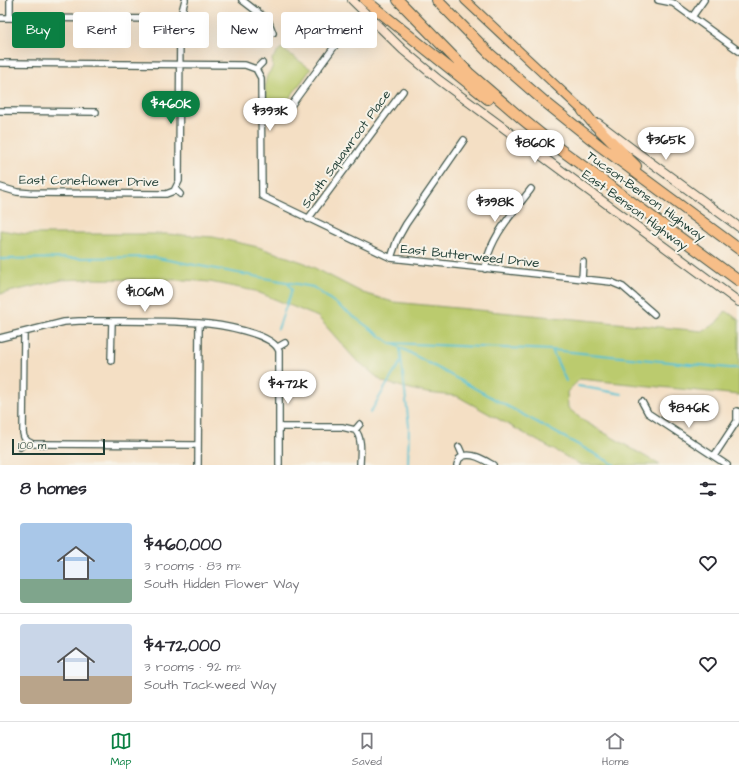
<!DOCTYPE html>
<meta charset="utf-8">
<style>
:root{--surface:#fff;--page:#f2f2f3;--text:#2b2b33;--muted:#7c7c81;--line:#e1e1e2;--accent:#0b8043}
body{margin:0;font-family:"Architects Daughter",sans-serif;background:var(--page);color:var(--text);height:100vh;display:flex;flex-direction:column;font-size:15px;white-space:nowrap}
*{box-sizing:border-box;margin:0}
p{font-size:13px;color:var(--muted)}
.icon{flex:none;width:22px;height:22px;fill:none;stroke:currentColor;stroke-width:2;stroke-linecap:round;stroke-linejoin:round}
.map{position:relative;height:465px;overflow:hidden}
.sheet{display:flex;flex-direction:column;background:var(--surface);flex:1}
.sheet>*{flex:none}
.hud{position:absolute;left:12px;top:12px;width:400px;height:36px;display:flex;gap:8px}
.scale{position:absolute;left:12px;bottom:10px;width:93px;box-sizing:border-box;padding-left:4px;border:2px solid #1f3d34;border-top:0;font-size:11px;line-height:14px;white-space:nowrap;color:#1f3d34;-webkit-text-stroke:3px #f7f3e8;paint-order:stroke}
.price{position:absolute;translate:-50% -34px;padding:0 9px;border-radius:14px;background:#fff;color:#222;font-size:13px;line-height:26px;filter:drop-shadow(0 1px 2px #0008)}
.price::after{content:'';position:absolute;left:50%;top:24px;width:12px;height:9px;margin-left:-6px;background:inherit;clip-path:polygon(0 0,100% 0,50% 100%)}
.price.active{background:var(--accent);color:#fff}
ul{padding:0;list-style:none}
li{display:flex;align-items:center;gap:12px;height:100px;padding:0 20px}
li+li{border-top:1px solid var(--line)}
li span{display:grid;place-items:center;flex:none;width:112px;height:80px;border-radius:4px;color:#555}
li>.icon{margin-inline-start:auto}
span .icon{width:48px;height:48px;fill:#fffc;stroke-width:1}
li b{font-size:17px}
h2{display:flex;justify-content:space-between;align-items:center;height:48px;padding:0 20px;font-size:17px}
.tag{padding:0 14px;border-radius:4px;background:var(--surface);box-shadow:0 4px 16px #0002;font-size:14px;line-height:36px}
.tag.active{background:var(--accent);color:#fff}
.tab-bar{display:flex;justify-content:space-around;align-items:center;height:56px;border-top:1px solid var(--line);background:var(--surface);font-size:11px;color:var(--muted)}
.tab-bar a{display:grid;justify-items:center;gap:2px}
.tab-bar .active{color:var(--accent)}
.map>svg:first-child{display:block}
.green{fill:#bbcb6e;stroke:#6d8451}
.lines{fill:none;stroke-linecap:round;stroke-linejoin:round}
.stream{stroke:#57c1d2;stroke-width:2}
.minor-casing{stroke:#3f554a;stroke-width:8}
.secondary-casing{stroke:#3f554a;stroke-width:10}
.primary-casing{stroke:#3f554a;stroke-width:10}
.motorway-casing{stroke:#3f554a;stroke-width:12}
.minor{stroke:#fff;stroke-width:5.5}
.secondary{stroke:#fce5cf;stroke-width:8}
.primary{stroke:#f7be88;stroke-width:8}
.motorway{stroke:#f7be88;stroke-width:10}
.labels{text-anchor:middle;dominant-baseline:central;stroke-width:4;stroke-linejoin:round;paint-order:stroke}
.street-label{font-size:13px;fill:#1f3d34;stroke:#f7f3e8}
</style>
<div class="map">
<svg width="739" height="465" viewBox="0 0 739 465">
<rect width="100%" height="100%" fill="#f7f3e8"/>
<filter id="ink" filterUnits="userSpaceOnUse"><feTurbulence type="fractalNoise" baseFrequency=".025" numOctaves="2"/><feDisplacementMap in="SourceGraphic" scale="8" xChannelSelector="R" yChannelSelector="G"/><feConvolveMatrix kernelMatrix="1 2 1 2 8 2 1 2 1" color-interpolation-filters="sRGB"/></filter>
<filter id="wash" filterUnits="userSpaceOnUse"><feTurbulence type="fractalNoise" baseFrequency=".012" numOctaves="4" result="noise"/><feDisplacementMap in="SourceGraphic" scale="16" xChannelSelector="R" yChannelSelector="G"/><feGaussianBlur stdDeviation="0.9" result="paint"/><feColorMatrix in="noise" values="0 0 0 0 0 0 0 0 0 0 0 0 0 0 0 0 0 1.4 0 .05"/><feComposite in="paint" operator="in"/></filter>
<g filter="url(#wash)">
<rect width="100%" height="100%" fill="#f4dfc4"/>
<path class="green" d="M 281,48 L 311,69 L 288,100 L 277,109 L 272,108 L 266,102 C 266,95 264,86 266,79 C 268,70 275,71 272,59 Z
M 0,230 L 26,234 L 166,234 L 213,237 L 258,247 L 305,263 L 363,293 L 393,302 L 702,331 L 715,324 L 726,311 L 739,320 L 739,395 L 580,379 L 567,392 L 568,408 L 584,421 L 660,465 L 581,465 L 457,396 L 427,393 L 383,382 L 354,358 L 318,317 L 255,291 L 210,282 L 186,280 L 87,279 L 62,280 L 0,294 Z"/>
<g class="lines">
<path class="stream" d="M 0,259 L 152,257 L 313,287 L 390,343 L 552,350 L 729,368 L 739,368
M 278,329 L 292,289 L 287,282
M 392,343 L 615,465
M 400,349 L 409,426 L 408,465
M 552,350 L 566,381
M 578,386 L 622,394
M 370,413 L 401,361"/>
</g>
</g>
<g filter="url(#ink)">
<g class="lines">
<defs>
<path id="minor" d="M 242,0 L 268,20 L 273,33
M 658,0 L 673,3 L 739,51
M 692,17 L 704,0
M 0,18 L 180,19
M 10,18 L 10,0
M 0,63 L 245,65 L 256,69
M 262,63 L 256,69 L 261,78 L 262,196
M 0,111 L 96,112
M 262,118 L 277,116 L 287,111 L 337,43
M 0,187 L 17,192 L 30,193 L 166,194 L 174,191 L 179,181 L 180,19 L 185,0
M 176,190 L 180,194
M 262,196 L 391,258 L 611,282 L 623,287 L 654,314
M 308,219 L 403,91
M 391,258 L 397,240 L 406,224 L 464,140
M 485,269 C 489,238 513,213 531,189
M 582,279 L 583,262
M 0,338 L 64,322 L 79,321 C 119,321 159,320 199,323 C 217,324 273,333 279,351 L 279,465
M 278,347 L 285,343
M 111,361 L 112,321
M 642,402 L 648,413 L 727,465
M 280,427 L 342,427 L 355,430 L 360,424
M 355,430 C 363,438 360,455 360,465
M 27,441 L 33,444 L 41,444 L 198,445
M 20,447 L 27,441 L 24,437 L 23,433 L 24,332
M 459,447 L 463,456
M 463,456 C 474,453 484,460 493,465
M 714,456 L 737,421 L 737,411
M 198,465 L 199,323
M 457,465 L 459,459 L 463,456"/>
<path id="secondary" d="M 352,0 L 403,50 L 439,80 L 739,302
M 598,123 L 631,148 L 739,227"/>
<path id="primary" d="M 465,0 L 583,111"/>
<path id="motorway" d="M 365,0 L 488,99
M 398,0 L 469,73 L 521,118 L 553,144 L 739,281
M 437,0 L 490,54 L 545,102 L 600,146 L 739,249
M 583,111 L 592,122 L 636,166"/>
</defs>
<use href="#minor" class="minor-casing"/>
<use href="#secondary" class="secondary-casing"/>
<use href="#primary" class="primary-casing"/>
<use href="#motorway" class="motorway-casing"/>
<use href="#minor" class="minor"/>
<use href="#secondary" class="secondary"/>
<use href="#primary" class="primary"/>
<use href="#motorway" class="motorway"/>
</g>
</g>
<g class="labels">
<g class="street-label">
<text transform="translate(346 149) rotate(-54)">South Squawroot Place</text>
<text transform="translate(89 181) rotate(1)">East Coneflower Drive</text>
<text transform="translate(646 196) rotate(36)">Tucson–Benson Highway</text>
<text transform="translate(635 210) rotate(36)">East Benson Highway</text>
<text transform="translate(470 256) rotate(6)">East Butterweed Drive</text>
</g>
</g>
</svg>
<div class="scale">100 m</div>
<b class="price active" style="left:171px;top:125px">$460K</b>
<b class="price" style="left:270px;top:132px">$393K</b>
<b class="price" style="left:666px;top:161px">$365K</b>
<b class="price" style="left:535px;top:164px">$860K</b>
<b class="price" style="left:495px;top:223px">$398K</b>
<b class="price" style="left:145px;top:313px">$1.06M</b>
<b class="price" style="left:288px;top:405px">$472K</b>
<b class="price" style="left:689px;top:429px">$846K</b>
<div class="hud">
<a class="tag active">Buy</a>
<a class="tag">Rent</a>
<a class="tag">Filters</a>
<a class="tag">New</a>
<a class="tag">Apartment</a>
</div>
</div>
<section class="sheet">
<h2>8 homes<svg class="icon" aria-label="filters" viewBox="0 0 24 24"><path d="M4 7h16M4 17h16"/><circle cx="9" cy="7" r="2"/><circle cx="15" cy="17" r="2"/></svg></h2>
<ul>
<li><span style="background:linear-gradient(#a9c7e8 70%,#7fa58c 0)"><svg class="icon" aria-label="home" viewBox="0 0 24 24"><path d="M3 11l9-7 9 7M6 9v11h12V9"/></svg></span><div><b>$460,000</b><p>3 rooms · 83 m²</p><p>South Hidden Flower Way</p></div><svg class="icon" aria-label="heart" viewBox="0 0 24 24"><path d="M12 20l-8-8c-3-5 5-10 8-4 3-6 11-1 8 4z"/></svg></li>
<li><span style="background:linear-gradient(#c9d6e8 65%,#b9a48a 0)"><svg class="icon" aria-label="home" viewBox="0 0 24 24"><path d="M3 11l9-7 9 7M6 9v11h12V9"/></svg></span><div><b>$472,000</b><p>3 rooms · 92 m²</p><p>South Tackweed Way</p></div><svg class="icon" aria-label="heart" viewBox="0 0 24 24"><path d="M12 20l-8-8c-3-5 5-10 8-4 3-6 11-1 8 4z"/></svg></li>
</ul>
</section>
<nav class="tab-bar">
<a class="active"><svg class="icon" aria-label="map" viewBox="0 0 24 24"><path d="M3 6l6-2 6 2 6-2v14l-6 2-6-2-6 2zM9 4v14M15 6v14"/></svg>Map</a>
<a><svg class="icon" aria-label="saved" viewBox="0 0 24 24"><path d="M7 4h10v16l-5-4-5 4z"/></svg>Saved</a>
<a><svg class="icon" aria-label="home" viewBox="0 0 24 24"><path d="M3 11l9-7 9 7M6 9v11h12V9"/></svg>Home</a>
</nav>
